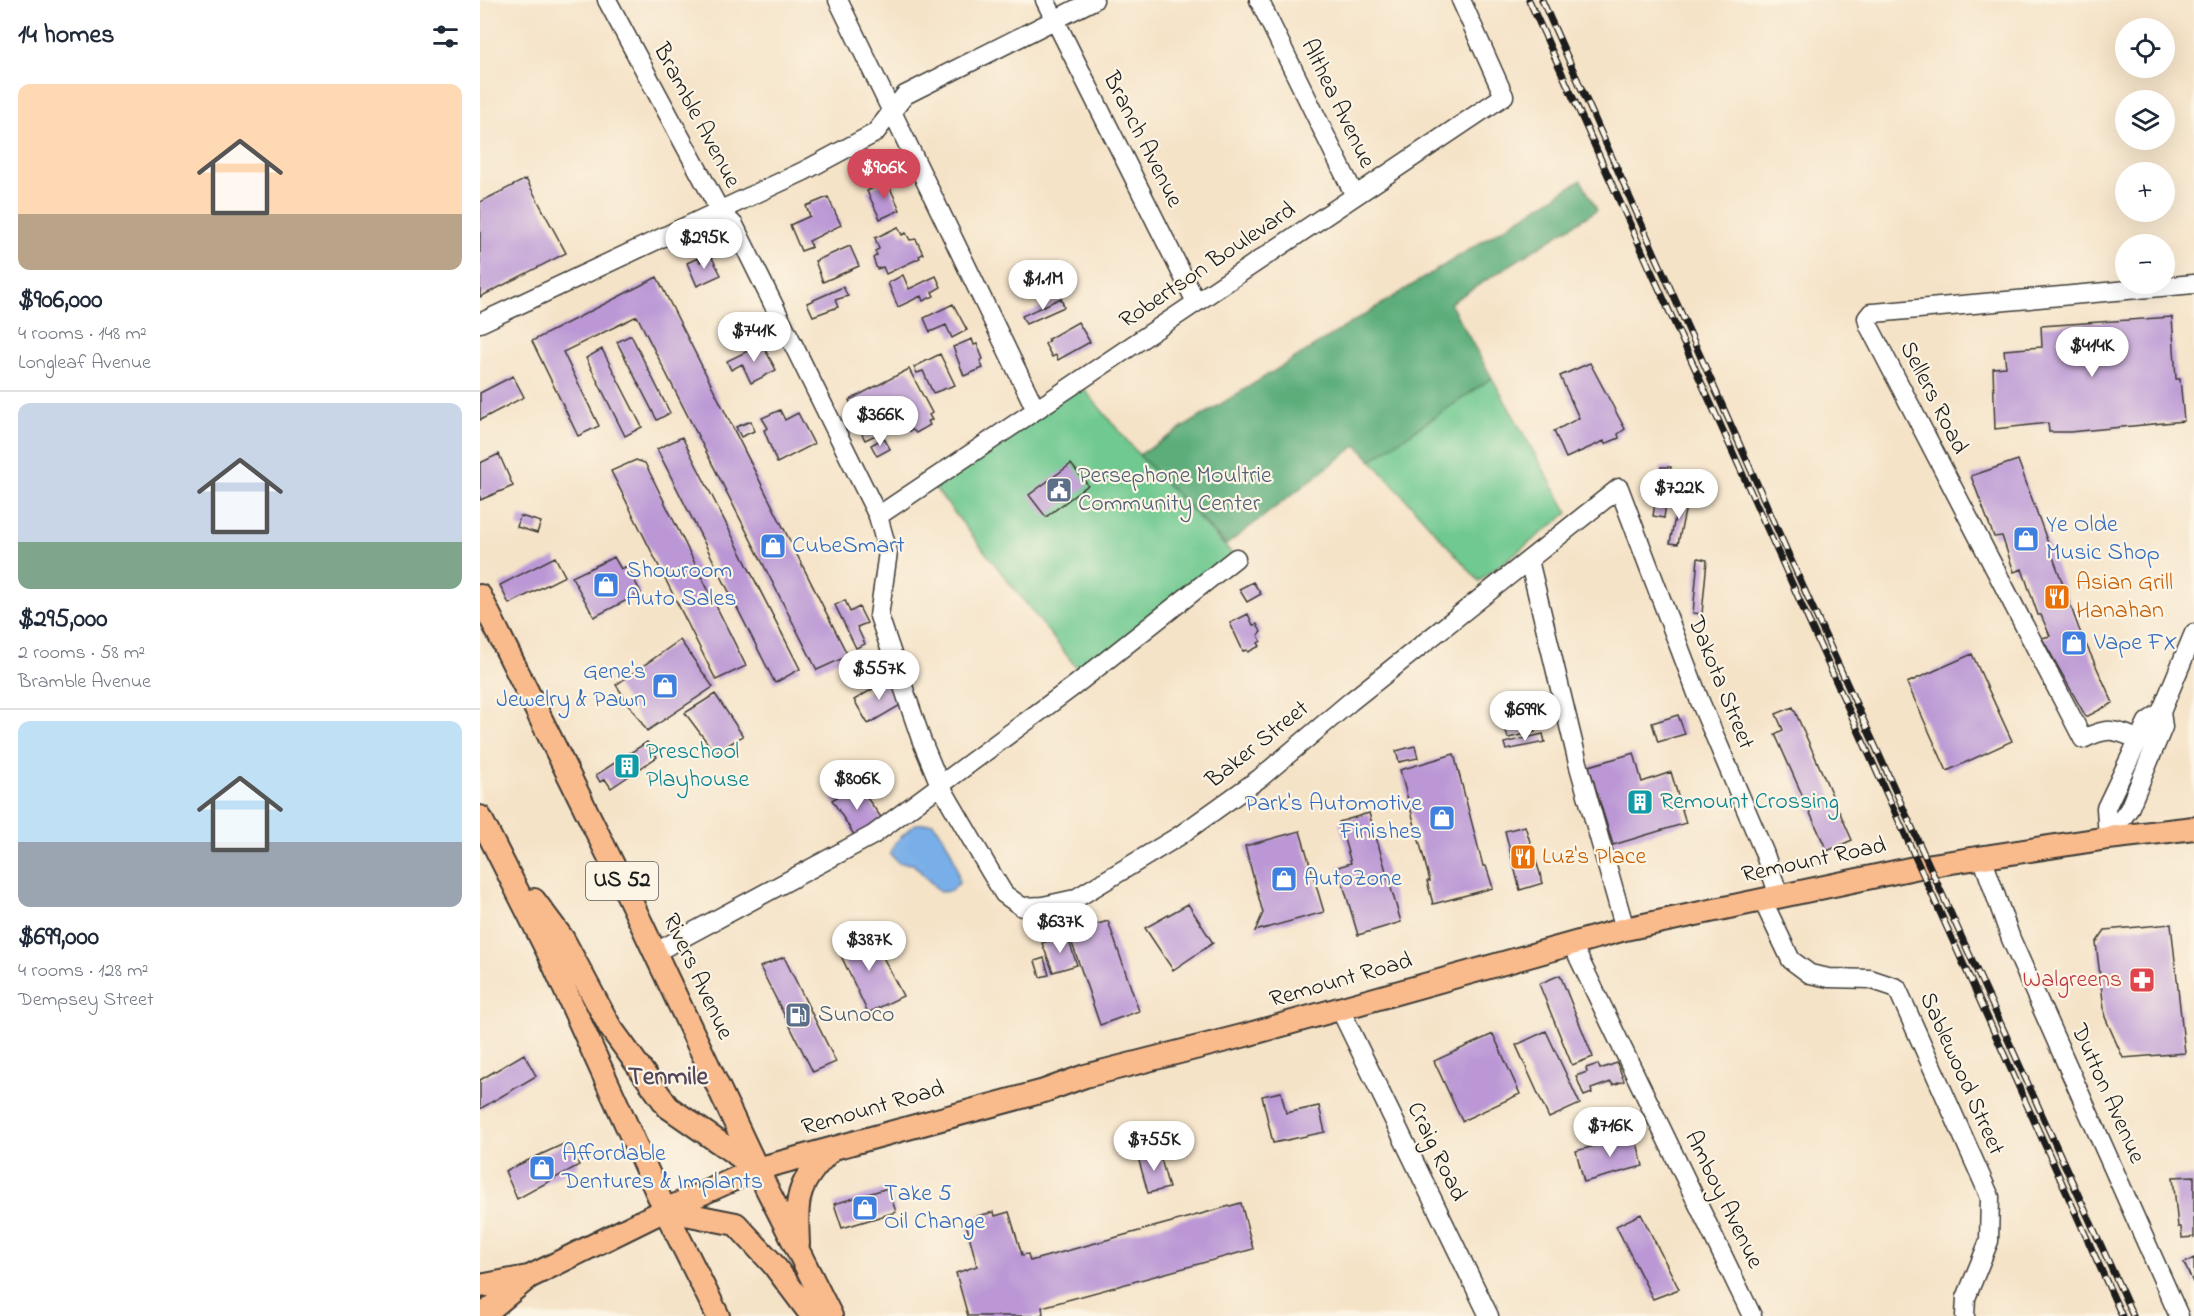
<!DOCTYPE html>
<meta charset="utf-8">
<style>
:root{--surface:#fff;--page:#f6f6f7;--text:#1f2937;--muted:#747a83;--line:#e0e1e3;--accent:#d1495b}
body{margin:0;font-family:"Indie Flower",sans-serif;background:var(--page);color:var(--text);height:100vh;display:flex;flex-direction:column;font-size:22px;white-space:nowrap}
*{box-sizing:border-box;margin:0}
p{font-size:20px;color:var(--muted)}
.icon{flex:none;width:33px;height:33px;fill:none;stroke:currentColor;stroke-width:2;stroke-linecap:round;stroke-linejoin:round}
.map{position:relative;flex:1;overflow:hidden}
.side{display:flex;flex-direction:column;background:var(--surface);width:480px}
.side>*{flex:none}
.fabs{position:absolute;left:1635px;top:18px;display:grid;gap:12px}
.fabs a{display:grid;place-items:center;width:60px;height:60px;border-radius:50%;background:var(--surface);box-shadow:0 6px 24px #0002;font-size:30px}
.price{position:absolute;translate:-50% -51px;padding:0 14px;border-radius:21px;background:#fff;color:#222;font-size:20px;line-height:39px;filter:drop-shadow(0 2px 3px #0008)}
.price::after{content:'';position:absolute;left:50%;top:36px;width:18px;height:14px;margin-left:-9px;background:inherit;clip-path:polygon(0 0,100% 0,50% 100%)}
.price.selected{background:var(--accent);color:#fff}
ul{padding:0;list-style:none}
li{display:grid;align-content:center;gap:12px;height:318px;padding:0 18px}
li+li{border-top:2px solid var(--line)}
li span{display:grid;place-items:center;height:186px;border-radius:12px;color:#555}
li>.icon{margin-inline-start:auto}
span .icon{width:108px;height:108px;fill:#fffc;stroke-width:1}
li b{font-size:26px}
h2{display:flex;justify-content:space-between;align-items:center;height:72px;padding:0 18px;font-size:26px}
main{display:flex;flex:1;min-height:0}
.map>svg:first-child{display:block}
.green{fill:#70c990;stroke:#467256;stroke-width:1.5}
.forest{fill:#5cad7a;stroke:#3c644b;stroke-width:1.5}
.water{fill:#79afe8;stroke:#4a6682;stroke-width:1.5}
.building{fill:#bb98d5}
.lines{fill:none;stroke-linecap:round;stroke-linejoin:round}
.minor-casing{stroke:#3d3a36;stroke-width:21}
.major-casing{stroke:#3d3a36;stroke-width:26}
.minor{stroke:#fff;stroke-width:18}
.major{stroke:#fabb8c;stroke-width:22}
.rail-casing{stroke:#1c1c1c;stroke-width:7}
.rail{stroke:#fcf5e5;stroke-width:4.5;stroke-dasharray:14;stroke-linecap:butt}
.labels{text-anchor:middle;dominant-baseline:central;stroke-width:4.5;stroke-linejoin:round;paint-order:stroke}
.shield{fill:#fcf5e5;stroke:#5f5d58;stroke-width:1.5}
.shield-label{font-size:22px;font-weight:bold;fill:#1c1c1c}
.street-label{font-size:24px;fill:#1c1c1c;stroke:#fcf5e5}
.service-label{font-size:24px;fill:#4e5e75;stroke:#fcf5e5;text-anchor:start}
.shop-label{font-size:24px;fill:#366cbe;stroke:#fcf5e5;text-anchor:start}
.food-label{font-size:24px;fill:#c56008;stroke:#fcf5e5;text-anchor:start}
.culture-label{font-size:24px;fill:#0d838f;stroke:#fcf5e5;text-anchor:start}
.health-label{font-size:24px;fill:#be3a42;stroke:#fcf5e5;text-anchor:end}
.neighbourhood-label{font-size:26px;font-weight:bold;fill:#54475d;stroke:#fcf5e5}
</style>
<main>
<section class="side">
<h2>14 homes<svg class="icon" aria-label="filters" viewBox="0 0 24 24"><path d="M4 7h16M4 17h16"/><circle cx="9" cy="7" r="2"/><circle cx="15" cy="17" r="2"/></svg></h2>
<ul>
<li><span style="background:linear-gradient(#ffd9b3 70%,#b9a48a 0)"><svg class="icon" aria-label="home" viewBox="0 0 24 24"><path d="M3 11l9-7 9 7M6 9v11h12V9"/></svg></span><div><b>$906,000</b><p>4 rooms · 148 m²</p><p>Longleaf Avenue</p></div></li>
<li><span style="background:linear-gradient(#c9d6e8 75%,#7fa58c 0)"><svg class="icon" aria-label="home" viewBox="0 0 24 24"><path d="M3 11l9-7 9 7M6 9v11h12V9"/></svg></span><div><b>$295,000</b><p>2 rooms · 58 m²</p><p>Bramble Avenue</p></div></li>
<li><span style="background:linear-gradient(#bfe0f5 65%,#9aa5b1 0)"><svg class="icon" aria-label="home" viewBox="0 0 24 24"><path d="M3 11l9-7 9 7M6 9v11h12V9"/></svg></span><div><b>$699,000</b><p>4 rooms · 128 m²</p><p>Dempsey Street</p></div></li>
</ul>
</section>
<div class="map">
<svg width="1714" height="1316" viewBox="0 0 1714 1316">
<rect width="100%" height="100%" fill="#fcf5e5"/>
<filter id="ink" filterUnits="userSpaceOnUse"><feTurbulence type="fractalNoise" baseFrequency=".0167" numOctaves="2"/><feDisplacementMap in="SourceGraphic" scale="12" xChannelSelector="R" yChannelSelector="G"/><feConvolveMatrix kernelMatrix="1 2 1 2 8 2 1 2 1" color-interpolation-filters="sRGB"/></filter>
<filter id="wash" filterUnits="userSpaceOnUse"><feTurbulence type="fractalNoise" baseFrequency=".008" numOctaves="4" result="noise"/><feDisplacementMap in="SourceGraphic" scale="24" xChannelSelector="R" yChannelSelector="G"/><feGaussianBlur stdDeviation="1.35" result="paint"/><feColorMatrix in="noise" values="0 0 0 0 0 0 0 0 0 0 0 0 0 0 0 0 0 1.4 0 .05"/><feComposite in="paint" operator="in"/></filter>
<g filter="url(#wash)">
<rect width="100%" height="100%" fill="#f5e3c8"/>
<path class="green" d="M 1012,378 L 1088,513 L 999,581 L 891,460 Z
M 598,382 L 659,455 L 756,558 L 604,677 L 450,482 Z"/>
<path class="forest" d="M 1101,180 L 1117,210 L 970,303 L 1012,378 L 891,460 L 877,445 L 746,545 L 659,455 Z"/>
<path class="water" d="M 453,823 C 467,839 478,862 479,883 L 471,891 L 460,892 L 433,864 L 419,863 L 410,854 L 415,843 L 435,824 Z"/>
<g id="blocks">
<path class="building" d="M 46,179 L 86,253 L 0,297 L 0,202 Z
M 407,181 L 420,210 L 400,219 L 387,191 Z
M 348,197 L 361,225 L 329,241 L 332,247 L 321,251 L 310,225 L 330,216 L 326,206 Z
M 418,227 L 422,235 L 426,233 L 430,240 L 436,239 L 443,254 L 439,256 L 440,258 L 406,274 L 403,267 L 397,269 L 393,258 L 397,255 L 395,251 L 399,249 L 395,238 Z
M 370,246 L 379,266 L 343,282 L 335,261 Z
M 231,256 L 241,275 L 217,286 L 207,263 L 218,258 L 220,262 Z
M 423,275 L 429,289 L 456,276 L 461,287 L 452,292 L 454,296 L 443,301 L 441,296 L 418,307 L 408,283 Z
M 177,277 L 368,656 L 337,670 L 157,316 L 83,352 L 119,426 L 98,436 L 52,341 Z
M 363,287 L 368,296 L 355,300 L 358,307 L 333,316 L 327,303 Z
M 581,298 L 584,307 L 546,324 L 542,316 Z
M 473,304 L 487,330 L 472,338 L 466,325 L 450,332 L 444,318 Z
M 1692,317 L 1696,379 L 1700,379 L 1704,421 L 1590,432 L 1569,432 L 1568,423 L 1515,429 L 1513,368 L 1526,367 L 1524,350 L 1562,347 L 1561,326 Z
M 598,322 L 610,342 L 578,360 L 576,355 L 572,357 L 565,344 L 569,341 L 568,339 Z
M 151,335 L 190,413 L 177,420 L 137,342 Z
M 492,339 L 494,345 L 497,344 L 503,359 L 500,361 L 503,368 L 484,376 L 473,347 Z
M 282,344 L 296,370 L 271,383 L 262,364 L 251,370 L 247,361 Z
M 122,349 L 162,427 L 145,436 L 106,358 Z
M 460,354 L 475,385 L 453,393 L 443,371 L 437,373 L 434,367 Z
M 1110,363 L 1145,429 L 1138,434 L 1139,438 L 1125,444 L 1124,441 L 1086,458 L 1074,431 L 1099,418 L 1080,376 Z
M 429,369 L 452,413 L 449,415 L 452,420 L 448,421 L 450,425 L 436,433 L 433,430 L 429,431 L 426,426 L 423,427 L 411,402 L 377,419 L 369,400 Z
M 33,376 L 44,397 L 0,420 L 0,393 Z
M 300,410 L 305,420 L 318,413 L 334,444 L 297,463 L 284,430 L 288,428 L 282,418 Z
M 271,421 L 274,431 L 261,437 L 256,427 Z
M 392,422 L 398,434 L 385,440 L 380,430 L 386,429 L 385,425 Z
M 202,437 L 320,669 L 295,683 L 177,449 Z
M 404,438 L 410,449 L 397,456 L 391,445 Z
M 19,454 L 33,486 L 0,500 L 0,463 Z
M 156,460 L 165,463 L 266,666 L 236,680 L 131,471 Z
M 1538,460 L 1599,629 L 1633,703 L 1606,717 L 1562,638 L 1570,636 L 1561,615 L 1558,615 L 1542,569 L 1534,572 L 1522,536 L 1514,537 L 1491,476 Z
M 591,464 L 608,485 L 566,517 L 549,495 Z
M 1181,467 L 1191,467 L 1184,518 L 1173,516 Z
M 1199,496 L 1208,497 L 1198,544 L 1190,543 Z
M 40,516 L 61,522 L 57,533 L 37,527 Z
M 75,557 L 85,576 L 29,604 L 20,585 Z
M 134,557 L 141,569 L 147,566 L 161,593 L 114,617 L 92,577 Z
M 1218,558 L 1227,560 L 1222,614 L 1213,613 Z
M 773,582 L 781,594 L 767,602 L 759,589 Z
M 365,600 L 370,612 L 379,607 L 387,623 L 377,627 L 385,644 L 376,648 L 355,605 Z
M 768,614 L 773,625 L 777,624 L 781,632 L 778,635 L 781,641 L 778,643 L 780,646 L 768,652 L 767,650 L 763,651 L 750,623 Z
M 200,640 L 233,687 L 167,731 L 136,685 Z
M 1492,654 L 1532,741 L 1467,771 L 1427,683 Z
M 411,678 L 424,703 L 388,724 L 374,700 Z
M 235,694 L 263,736 L 235,753 L 205,713 Z
M 1047,707 L 1049,713 L 1053,713 L 1057,726 L 1053,726 L 1055,732 L 1028,738 L 1021,713 Z
M 1313,707 L 1372,840 L 1347,851 L 1295,734 L 1303,730 L 1296,714 Z
M 1198,715 L 1205,734 L 1178,742 L 1172,723 Z
M 1063,734 L 1065,742 L 1026,750 L 1024,743 Z
M 167,742 L 177,757 L 131,788 L 125,779 L 120,782 L 116,775 Z
M 935,746 L 938,758 L 919,762 L 916,751 Z
M 1154,753 L 1162,782 L 1191,772 L 1206,823 L 1133,845 L 1109,766 Z
M 974,754 L 1003,866 L 1006,866 L 1013,888 L 953,904 L 947,881 L 950,881 L 920,770 Z
M 377,784 L 403,820 L 376,838 L 352,800 Z
M 889,813 L 921,922 L 878,935 L 858,867 L 871,863 L 859,822 Z
M 1045,826 L 1063,883 L 1040,890 L 1025,831 Z
M 820,831 L 844,912 L 775,931 L 783,913 L 765,846 Z
M 708,904 L 733,943 L 693,970 L 665,928 Z
M 628,921 L 659,1011 L 620,1025 L 589,934 L 592,932 L 591,928 L 604,924 L 605,928 Z
M 1691,924 L 1705,1053 L 1643,1058 L 1625,1017 L 1616,943 L 1625,930 Z
M 389,930 L 423,996 L 388,1013 L 357,947 Z
M 587,935 L 597,965 L 573,972 L 562,943 Z
M 304,957 L 356,1062 L 333,1072 L 280,967 Z
M 564,958 L 569,975 L 560,977 L 555,961 Z
M 1080,975 L 1113,1057 L 1092,1065 L 1059,984 Z
M 1066,1031 L 1100,1104 L 1069,1118 L 1036,1045 Z
M 1013,1034 L 1040,1094 L 982,1121 L 954,1061 Z
M 44,1054 L 56,1076 L 0,1109 L 0,1080 Z
M 1137,1063 L 1144,1081 L 1133,1085 L 1131,1082 L 1111,1089 L 1112,1093 L 1104,1096 L 1096,1076 L 1107,1072 L 1106,1068 L 1118,1064 L 1120,1069 Z
M 801,1092 L 806,1113 L 839,1106 L 845,1132 L 793,1143 L 782,1096 Z
M 1155,1135 L 1163,1166 L 1104,1182 L 1096,1151 Z
M 88,1142 L 99,1165 L 37,1199 L 25,1171 Z
M 679,1152 L 689,1188 L 668,1193 L 658,1157 Z
M 1714,1176 L 1714,1237 L 1702,1238 L 1701,1227 L 1698,1227 L 1693,1177 Z
M 408,1188 L 416,1212 L 362,1228 L 354,1204 Z
M 761,1203 L 773,1249 L 562,1307 L 563,1314 L 557,1316 L 488,1316 L 476,1273 L 497,1266 L 486,1223 L 498,1221 L 497,1216 L 514,1212 L 515,1216 L 529,1212 L 542,1255 L 548,1254 L 550,1261 Z
M 1161,1214 L 1199,1289 L 1173,1299 L 1136,1226 Z
M 1714,1258 L 1714,1285 L 1704,1263 Z"/>
</g>
</g>
<g filter="url(#ink)">
<use href="#blocks" fill-opacity="0" stroke="#3d3a36" stroke-width="1.5"/>
<g class="lines">
<defs>
<path id="minor" d="M 127,0 L 240,211 L 254,225 L 398,516 L 408,552 L 399,616 L 441,739 L 460,785 L 510,871 L 524,894 L 542,907 L 563,906 L 595,899 L 699,836 L 780,778 L 870,702 L 1139,488 L 1219,699 L 1284,852 L 1299,896
M 358,0 L 556,410
M 565,0 L 716,302
M 779,0 L 875,196
M 0,323 L 324,171 L 395,133 L 425,95 L 614,0
M 398,516 L 1024,96 L 981,0
M 1049,560 L 1098,763 L 1145,929
M 1659,740 C 1634,729 1628,727 1603,739 L 1389,326 L 1387,318 L 1391,313 L 1394,313 L 1714,284
M 1628,838 L 1649,809 L 1683,727 L 1681,712 L 1714,633
M 1628,838 L 1626,808 L 1667,722 L 1681,712
M 1502,857 L 1531,939 L 1699,1316
M 1282,899 L 1311,960 L 1330,974 L 1349,978 L 1390,979 L 1417,988 L 1510,1197 L 1509,1241 L 1486,1298 L 1485,1316
M 1092,944 L 1272,1316
M 176,952 L 393,835 L 594,686 L 756,558
M 860,1009 L 1009,1316"/>
<path id="major" d="M 0,596 L 146,891 L 277,1169 L 351,1316
M 0,817 L 68,952 L 185,1210 L 238,1316
M 54,900 L 83,939 L 130,1027 L 188,1107 L 276,1168
M 185,1210 L 256,1224 L 293,1264 L 332,1316
M 318,1244 C 316,1197 316,1184 351,1150
M 0,1286 L 48,1277
M 2,1316 L 49,1277 L 185,1210 L 277,1169 L 564,1091 L 605,1076 L 766,1035 L 1145,929 L 1439,867 L 1628,838 L 1714,828"/>
</defs>
<use href="#minor" class="minor-casing"/>
<use href="#major" class="major-casing"/>
<use href="#minor" class="minor"/>
<use href="#major" class="major"/>
<defs>
<path id="rail" d="M 1049,0 L 1642,1316
M 1062,0 L 1311,560 L 1653,1316"/>
</defs>
<use href="#rail" class="rail-casing"/>
<use href="#rail" class="rail"/>
</g>
</g>
<defs>
<symbol id="civic-square" viewBox="-11 -11 22 22"><rect x="-9" y="-9" width="18" height="18" rx="4" fill="#5c6f8a" stroke="#fcf5e5"/><path d="M-.6-6.5H3V-4.5H.6V-3L4-1V1h2V6H-6V1h2V-1L-.6-3ZM-1.2 2.5V6h2.4V2.5Z" fill="#fff"/></symbol>
<symbol id="shop-square" viewBox="-11 -11 22 22"><rect x="-9" y="-9" width="18" height="18" rx="4" fill="#3f7fe0" stroke="#fcf5e5"/><path d="M-5-2.5h2.3a2.7 3.5 0 0 1 5.4 0H5L5.5 6h-11ZM-1.5-2.5h3a1.5 2.3 0 0 0-3 0Z" fill="#fff"/></symbol>
<symbol id="restaurant-square" viewBox="-11 -11 22 22"><rect x="-9" y="-9" width="18" height="18" rx="4" fill="#e8710a" stroke="#fcf5e5"/><path d="M-5-6h1v4h1v-4h1v4h1v-4h1v5L-1.5 .5V6h-2V.5L-5-1ZM5-6V6H3V1.5H1.5Q1.5-4 5-6Z" fill="#fff"/></symbol>
<symbol id="building-square" viewBox="-11 -11 22 22"><rect x="-9" y="-9" width="18" height="18" rx="4" fill="#0f9aa8" stroke="#fcf5e5"/><path d="M-4-6H4V6H1V3H-1V6H-4ZM-2.5-4.3h1.7v1.8h-1.7ZM.8-4.3h1.7v1.8H.8ZM-2.5-1h1.7V.8h-1.7ZM.8-1h1.7V.8H.8Z" fill="#fff"/></symbol>
<symbol id="pharmacy-square" viewBox="-11 -11 22 22"><rect x="-9" y="-9" width="18" height="18" rx="4" fill="#e0444e" stroke="#fcf5e5"/><path d="M-2-6h4v4h4v4h-4v4h-4v-4h-4v-4h4Z" fill="#fff"/></symbol>
<symbol id="fuel-square" viewBox="-11 -11 22 22"><rect x="-9" y="-9" width="18" height="18" rx="4" fill="#5c6f8a" stroke="#fcf5e5"/><path d="M-5.5-6h7V0h2V4h1.3V-2.5L3-4.5l.8-.8L6-3V5H2.5V1h-1V6h-7ZM-4.2-4.7v3.2H.2V-4.7Z" fill="#fff"/></symbol>
</defs>
<g fill-rule="evenodd">
<use href="#civic-square" x="564" y="475" width="30" height="30"/>
<use href="#shop-square" x="1531" y="524" width="30" height="30"/>
<use href="#shop-square" x="278" y="531" width="30" height="30"/>
<use href="#shop-square" x="111" y="570" width="30" height="30"/>
<use href="#restaurant-square" x="1562" y="582" width="30" height="30"/>
<use href="#shop-square" x="1579" y="628" width="30" height="30"/>
<use href="#shop-square" x="170" y="671" width="30" height="30"/>
<use href="#building-square" x="132" y="751" width="30" height="30"/>
<use href="#building-square" x="1145" y="787" width="30" height="30"/>
<use href="#shop-square" x="947" y="803" width="30" height="30"/>
<use href="#restaurant-square" x="1028" y="842" width="30" height="30"/>
<use href="#shop-square" x="789" y="864" width="30" height="30"/>
<use href="#pharmacy-square" x="1647" y="965" width="30" height="30"/>
<use href="#fuel-square" x="303" y="1000" width="30" height="30"/>
<use href="#shop-square" x="47" y="1153" width="30" height="30"/>
<use href="#shop-square" x="370" y="1193" width="30" height="30"/>
</g>
<g class="labels">
<rect class="shield" x="106" y="862" width="72" height="38" rx="4.5"/>
<g class="shield-label">
<text x="142" y="881">US 52</text>
</g>
<g class="street-label">
<text transform="translate(857 104) rotate(64)">Althea Avenue</text>
<text transform="translate(216 116) rotate(62)">Bramble Avenue</text>
<text transform="translate(662 140) rotate(63)">Branch Avenue</text>
<text transform="translate(728 266) rotate(-34)">Robertson Boulevard</text>
<text transform="translate(1453 398) rotate(63)">Sellers Road</text>
<text transform="translate(1240 683) rotate(68)">Dakota Street</text>
<text transform="translate(778 745) rotate(-39)">Baker Street</text>
<text transform="translate(1334 861) rotate(-12)">Remount Road</text>
<text transform="translate(217 977) rotate(65)">Rivers Avenue</text>
<text transform="translate(861 981) rotate(-16)">Remount Road</text>
<text transform="translate(1481 1074) rotate(66)">Sablewood Street</text>
<text transform="translate(1627 1094) rotate(66)">Dutton Avenue</text>
<text transform="translate(393 1109) rotate(-16)">Remount Road</text>
<text transform="translate(956 1152) rotate(64)">Craig Road</text>
<text transform="translate(1243 1200) rotate(64)">Amboy Avenue</text>
</g>
<g class="service-label">
<text x="598" y="476">Persephone Moultrie<tspan x="598" dy="28">Community Center</tspan></text>
<text x="338" y="1015">Sunoco</text>
</g>
<g class="shop-label">
<text x="1566" y="525">Ye Olde<tspan x="1566" dy="28">Music Shop</tspan></text>
<text x="312" y="546">CubeSmart</text>
<text x="146" y="571">Showroom<tspan x="146" dy="28">Auto Sales</tspan></text>
<text x="1614" y="643">Vape FX</text>
<text x="166" y="672" text-anchor="end">Gene's<tspan x="166" dy="28">Jewelry &amp; Pawn</tspan></text>
<text x="942" y="804" text-anchor="end">Park's Automotive<tspan x="942" dy="28">Finishes</tspan></text>
<text x="824" y="879">AutoZone</text>
<text x="82" y="1154">Affordable<tspan x="82" dy="28">Dentures &amp; Implants</tspan></text>
<text x="404" y="1194">Take 5<tspan x="404" dy="28">Oil Change</tspan></text>
</g>
<g class="food-label">
<text x="1596" y="583">Asian Grill<tspan x="1596" dy="28">Hanahan</tspan></text>
<text x="1062" y="857">Luz's Place</text>
</g>
<g class="culture-label">
<text x="166" y="752">Preschool<tspan x="166" dy="28">Playhouse</tspan></text>
<text x="1180" y="802">Remount Crossing</text>
</g>
<g class="health-label">
<text x="1642" y="980">Walgreens</text>
</g>
<g class="neighbourhood-label">
<text x="188" y="1078">Tenmile</text>
</g>
</g>
</svg>
<div class="fabs">
<a><svg class="icon" aria-label="locate" viewBox="0 0 24 24"><circle cx="12" cy="12" r="6"/><path d="M12 2v4M12 18v4M2 12h4M18 12h4"/></svg></a>
<a><svg class="icon" aria-label="layers" viewBox="0 0 24 24"><path d="M12 4l9 5-9 5-9-5zM3 14l9 5 9-5"/></svg></a>
<a>+</a>
<a>−</a>
</div>
<b class="price selected" style="left:404px;top:200px">$906K</b>
<b class="price" style="left:224px;top:270px">$295K</b>
<b class="price" style="left:563px;top:311px">$1.1M</b>
<b class="price" style="left:274px;top:363px">$741K</b>
<b class="price" style="left:1612px;top:378px">$414K</b>
<b class="price" style="left:400px;top:447px">$366K</b>
<b class="price" style="left:1199px;top:520px">$722K</b>
<b class="price" style="left:399px;top:701px">$557K</b>
<b class="price" style="left:1045px;top:742px">$699K</b>
<b class="price" style="left:377px;top:811px">$806K</b>
<b class="price" style="left:580px;top:954px">$637K</b>
<b class="price" style="left:389px;top:972px">$387K</b>
<b class="price" style="left:1130px;top:1158px">$716K</b>
<b class="price" style="left:674px;top:1172px">$755K</b>
</div>
</main>
